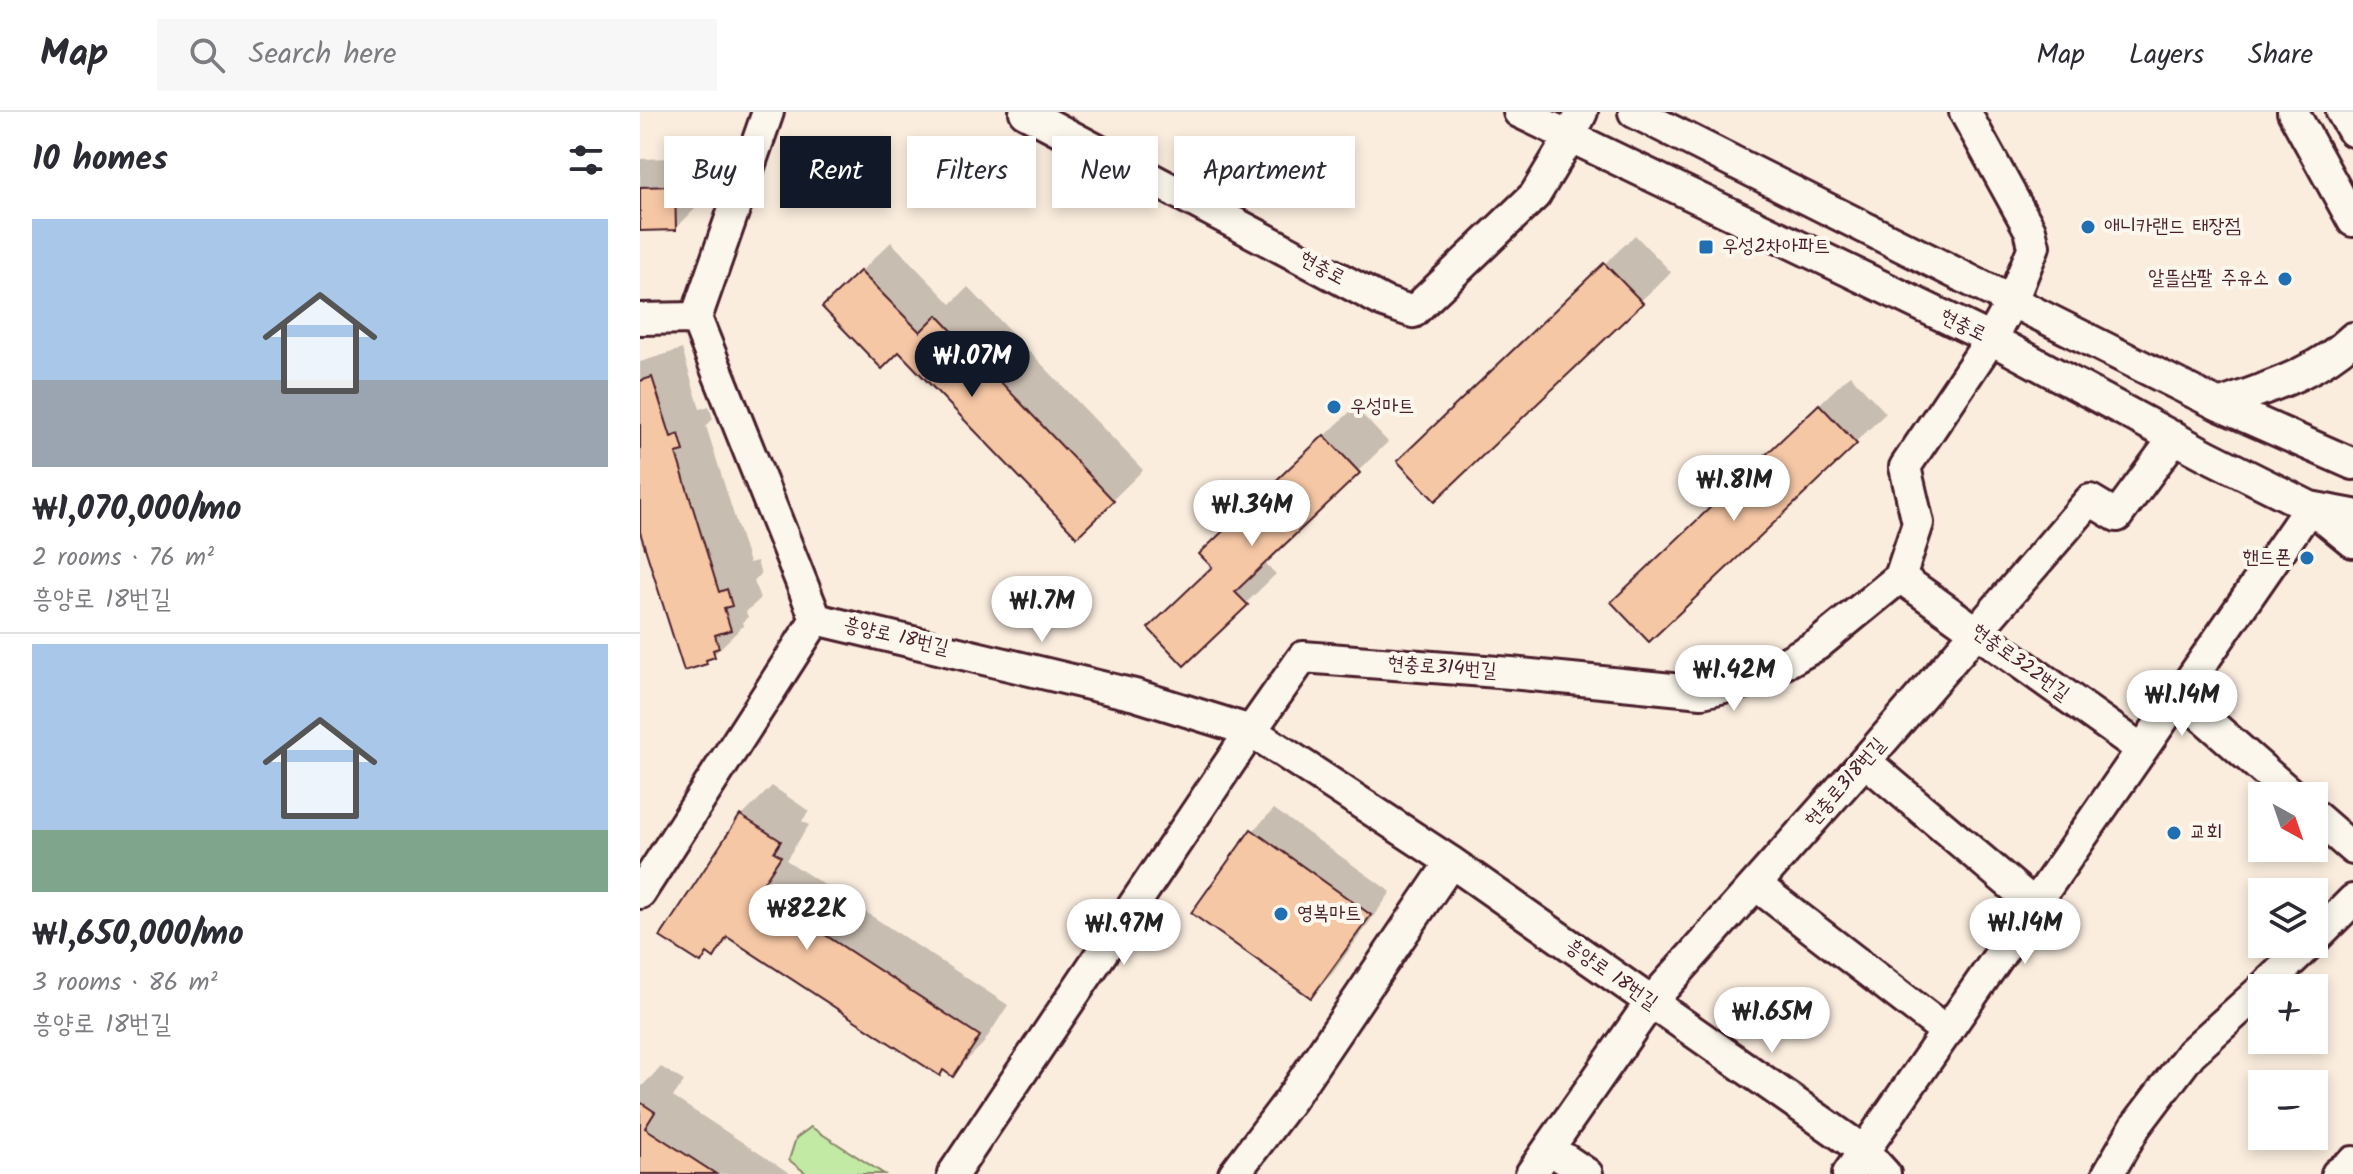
<!DOCTYPE html>
<meta charset="utf-8">
<style>
:root{--surface:#fff;--page:#f7f7f7;--text:#2b2b33;--muted:#7c7c81;--line:#e1e1e2;--accent:#111827}
body{margin:0;font-family:Kalam,"Poor Story",sans-serif;background:var(--page);color:var(--text);height:100vh;display:flex;flex-direction:column;font-size:30px;white-space:nowrap}
*{box-sizing:border-box;margin:0}
p{font-size:26px;color:var(--muted)}
.icon{flex:none;width:44px;height:44px;fill:none;stroke:currentColor;stroke-width:2;stroke-linecap:round;stroke-linejoin:round}
.map{position:relative;flex:1;overflow:hidden}
.details{display:flex;flex-direction:column;background:var(--surface);width:640px}
.details>*{flex:none}
.guide{position:absolute;left:24px;top:24px;width:760px;height:72px;display:flex;gap:16px}
.needle{width:52px;rotate:140deg}
.fabs{position:absolute;left:1608px;top:670px;display:grid;gap:16px}
.fabs a{display:grid;place-items:center;width:80px;height:80px;border-radius:0px;background:var(--surface);box-shadow:0 4px 12px #0003;font-size:40px}
.price{position:absolute;translate:-50% -68px;padding:0 18px;border-radius:28px;background:#fff;color:#222;font-size:26px;line-height:52px;filter:drop-shadow(0 2px 4px #0008)}
.price::after{content:'';position:absolute;left:50%;top:48px;width:24px;height:18px;margin-left:-12px;background:inherit;clip-path:polygon(0 0,100% 0,50% 100%)}
.price.active{background:var(--accent);color:#fff}
ul{padding:0;list-style:none}
li{display:grid;align-content:center;gap:16px;height:424px;padding:0 32px}
li+li{border-top:2px solid var(--line)}
li span{display:grid;place-items:center;height:248px;border-radius:0px;color:#555}
li>.icon{margin-inline-start:auto}
span .icon{width:144px;height:144px;fill:#fffc;stroke-width:1}
li b{font-size:34px}
h2{display:flex;justify-content:space-between;align-items:center;height:96px;padding:0 32px;font-size:34px}
.chip{padding:0 28px;border-radius:0px;background:var(--surface);box-shadow:0 4px 12px #0003;font-size:28px;line-height:72px}
.chip.active{background:var(--accent);color:#fff}
header{display:flex;align-items:center;gap:48px;box-sizing:border-box;height:112px;padding:0 40px;background:var(--surface);border-bottom:2px solid var(--line)}
header strong{font-size:38px}
nav{display:flex;gap:44px;margin-inline-start:auto;font-size:28px}
.search{width:560px;height:72px;background:var(--page);display:flex;align-items:center;gap:20px;box-sizing:border-box;padding:0 28px;border-radius:0px;color:var(--muted);font-size:30px}
main{display:flex;flex:1;min-height:0}
.map>svg:first-child{display:block}
.green{fill:#c2eaa5;stroke:#868468;stroke-width:2}
.shadow{fill:#0003}
.building{fill:#f6c7a5;stroke:#4a1f2b;stroke-width:2}
.lines{fill:none;stroke-linecap:round;stroke-linejoin:round}
.minor-casing{stroke:#4a1f2b;stroke-width:36}
.minor{stroke:#fbf7ec;stroke-width:30}
.poi-dot{fill:#1f6fb2;stroke:#fbf7ec;stroke-width:3}
.labels{text-anchor:middle;dominant-baseline:central;stroke-width:8;stroke-linejoin:round;paint-order:stroke}
.poi-label{font-size:20px;fill:#4a1f2b;stroke:#fbf7ec;text-anchor:start}
.street-label{font-size:20px;fill:#4a1f2b;stroke:#fbf7ec}
</style>
<header>
<strong>Map</strong>
<div class="search"><svg class="icon" aria-label="search" viewBox="0 0 24 24"><circle cx="10" cy="10" r="6"/><path d="M15 15l6 6"/></svg>Search here</div>
<nav><a>Map</a><a>Layers</a><a>Share</a></nav>
</header>
<main>
<section class="details">
<h2>10 homes<svg class="icon" aria-label="filters" viewBox="0 0 24 24"><path d="M4 7h16M4 17h16"/><circle cx="9" cy="7" r="2"/><circle cx="15" cy="17" r="2"/></svg></h2>
<ul>
<li><span style="background:linear-gradient(#a9c7e8 65%,#9aa5b1 0)"><svg class="icon" aria-label="home" viewBox="0 0 24 24"><path d="M3 11l9-7 9 7M6 9v11h12V9"/></svg></span><div><b>₩1,070,000/mo</b><p>2 rooms · 76 m²</p><p>흥양로 18번길</p></div></li>
<li><span style="background:linear-gradient(#a9c7e8 75%,#7fa58c 0)"><svg class="icon" aria-label="home" viewBox="0 0 24 24"><path d="M3 11l9-7 9 7M6 9v11h12V9"/></svg></span><div><b>₩1,650,000/mo</b><p>3 rooms · 86 m²</p><p>흥양로 18번길</p></div></li>
</ul>
</section>
<div class="map">
<svg width="1713" height="1062" viewBox="0 0 1713 1062">
<rect width="100%" height="100%" fill="#faedde"/>
<filter id="ink" filterUnits="userSpaceOnUse"><feTurbulence type="fractalNoise" baseFrequency=".0125" numOctaves="2"/><feDisplacementMap in="SourceGraphic" scale="16" xChannelSelector="R" yChannelSelector="G"/><feConvolveMatrix kernelMatrix="1 2 1 2 8 2 1 2 1" color-interpolation-filters="sRGB"/></filter>
<g filter="url(#ink)">
<path class="green" d="M 171,1015 L 244,1062 L 167,1062 L 149,1048 L 156,1026 Z"/>
<path class="shadow" d="M 64,45 L 66,86 L 36,116 L 0,117 L 0,47 Z
M 995,123 L 1031,160 L 795,386 L 789,319 Z
M 251,130 L 311,192 L 328,175 L 503,358 L 437,423 L 259,237 L 215,165 Z
M 42,237 L 60,297 L 69,294 L 73,307 L 66,314 L 109,451 L 117,449 L 121,462 L 114,469 L 120,487 L 106,500 L 108,505 L 103,510 L 104,513 L 66,550 L 0,413 L 0,250 Z
M 1210,263 L 1246,301 L 1009,527 L 1003,460 Z
M 715,295 L 748,330 L 624,450 L 636,462 L 544,551 L 574,454 L 592,413 Z
M 132,674 L 169,699 L 162,709 L 169,713 L 146,748 L 368,893 L 343,932 L 313,962 L 91,825 L 74,843 L 69,840 L 61,848 L 23,824 L 102,704 Z
M 634,697 L 751,780 L 692,862 L 670,884 L 613,719 Z
M 21,955 L 44,969 L 33,985 L 151,1062 L 0,1062 L 0,976 Z"/>
<path class="building" d="M 35,74 L 36,118 L 0,119 L 0,75 Z
M 964,151 L 1003,191 L 795,389 L 757,349 Z
M 220,159 L 280,220 L 297,203 L 474,389 L 437,425 L 259,240 L 242,257 L 182,195 Z
M 12,265 L 31,325 L 39,322 L 44,339 L 36,341 L 79,480 L 87,477 L 92,494 L 84,496 L 91,518 L 75,523 L 79,536 L 73,538 L 75,545 L 66,548 L 67,552 L 44,559 L 0,420 L 0,269 Z
M 1179,292 L 1217,332 L 1009,530 L 971,490 Z
M 684,323 L 720,361 L 595,480 L 608,493 L 544,554 L 508,516 L 572,455 L 559,442 Z
M 100,703 L 141,729 L 134,740 L 141,744 L 118,779 L 340,924 L 313,965 L 303,958 L 300,964 L 87,825 L 74,846 L 67,841 L 61,851 L 20,825 Z
M 611,717 L 731,803 L 671,886 L 551,801 Z
M 0,990 L 15,1000 L 5,1016 L 76,1062 L 0,1062 Z"/>
<g class="lines">
<defs>
<path id="minor" d="M 385,0 L 744,190 L 773,200 L 895,83 L 930,25 L 942,0
M 879,0 L 1351,227 L 1568,344 L 1670,395 L 1713,403
M 994,0 L 1579,293 L 1713,352
M 1653,0 L 1713,109
M 1702,0 L 1713,19
M 56,206 L 176,507
M 56,206 L 128,0
M 0,207 L 56,206
M 1579,293 C 1626,276 1677,261 1713,226
M 1675,399 L 1713,430
M 1260,465 L 1501,637
M 176,507 L 495,583 L 611,619 L 811,750 L 1224,1039 L 1245,1062
M 1539,584 L 1653,684
M 1225,649 L 1394,792
M 1674,703 L 1713,737
M 1116,773 L 1307,920
M 0,781 L 176,507
M 1674,827 L 1713,788
M 1623,876 L 1669,832
M 910,1037 L 947,1062
M 313,1062 L 611,619 L 663,545 L 871,561 L 1062,580 L 1115,568 L 1177,533 L 1260,465 L 1278,411 L 1265,355 L 1351,227 L 1372,189 L 1394,134 L 1390,118 L 1325,0
M 594,1062 L 650,988 L 811,750
M 891,1062 L 1010,891 L 1225,649 L 1450,388 L 1477,404 L 1535,325
M 1208,1062 L 1670,395
M 1468,1062 L 1495,1015 L 1551,941 L 1622,877
M 1697,1062 L 1713,1050"/>
</defs>
<use href="#minor" class="minor-casing"/>
<use href="#minor" class="minor"/>
</g>
</g>
<g class="poi-dot">
<circle cx="1448" cy="115" r="8"/>
<rect x="1058" y="127" width="16" height="16" rx="4"/>
<circle cx="1645" cy="167" r="8"/>
<circle cx="694" cy="295" r="8"/>
<circle cx="1667" cy="446" r="8"/>
<circle cx="1534" cy="721" r="8"/>
<circle cx="641" cy="802" r="8"/>
</g>
<g class="labels">
<g class="poi-label">
<text x="1464" y="115">애니카랜드 태장점</text>
<text x="1082" y="135">우성2차아파트</text>
<text x="1629" y="167" text-anchor="end">알뜰삼팔 주유소</text>
<text x="710" y="295">우성마트</text>
<text x="1651" y="446" text-anchor="end">핸드폰</text>
<text x="1550" y="721">교회</text>
<text x="657" y="802">영복마트</text>
</g>
<g class="street-label">
<text transform="translate(682 157) rotate(28)">현충로</text>
<text transform="translate(1323 214) rotate(26)">현충로</text>
<text transform="translate(256 525) rotate(13)">흥양로 18번길</text>
<text transform="translate(1380 551) rotate(36)">현충로322번길</text>
<text transform="translate(802 556) rotate(4)">현충로314번길</text>
<text transform="translate(1206 671) rotate(-49)">현충로318번길</text>
<text transform="translate(971 863) rotate(35)">흥양로 18번길</text>
</g>
</g>
</svg>
<div class="fabs">
<a><svg class="needle" viewBox="-14 -14 28 28"><path d="M0-13l5 13h-10z" fill="#e53935"/><path d="M0 13l5-13h-10z" fill="#7c7c81"/></svg></a>
<a><svg class="icon" aria-label="layers" viewBox="0 0 24 24"><path d="M12 4l9 5-9 5-9-5zM3 14l9 5 9-5"/></svg></a>
<a>+</a>
<a>−</a>
</div>
<b class="price active" style="left:332px;top:287px">₩1.07M</b>
<b class="price" style="left:1094px;top:411px">₩1.81M</b>
<b class="price" style="left:612px;top:436px">₩1.34M</b>
<b class="price" style="left:402px;top:532px">₩1.7M</b>
<b class="price" style="left:1094px;top:601px">₩1.42M</b>
<b class="price" style="left:1542px;top:626px">₩1.14M</b>
<b class="price" style="left:167px;top:840px">₩822K</b>
<b class="price" style="left:1385px;top:854px">₩1.14M</b>
<b class="price" style="left:484px;top:855px">₩1.97M</b>
<b class="price" style="left:1132px;top:943px">₩1.65M</b>
<div class="guide">
<a class="chip">Buy</a>
<a class="chip active">Rent</a>
<a class="chip">Filters</a>
<a class="chip">New</a>
<a class="chip">Apartment</a>
</div>
</div>
</main>
